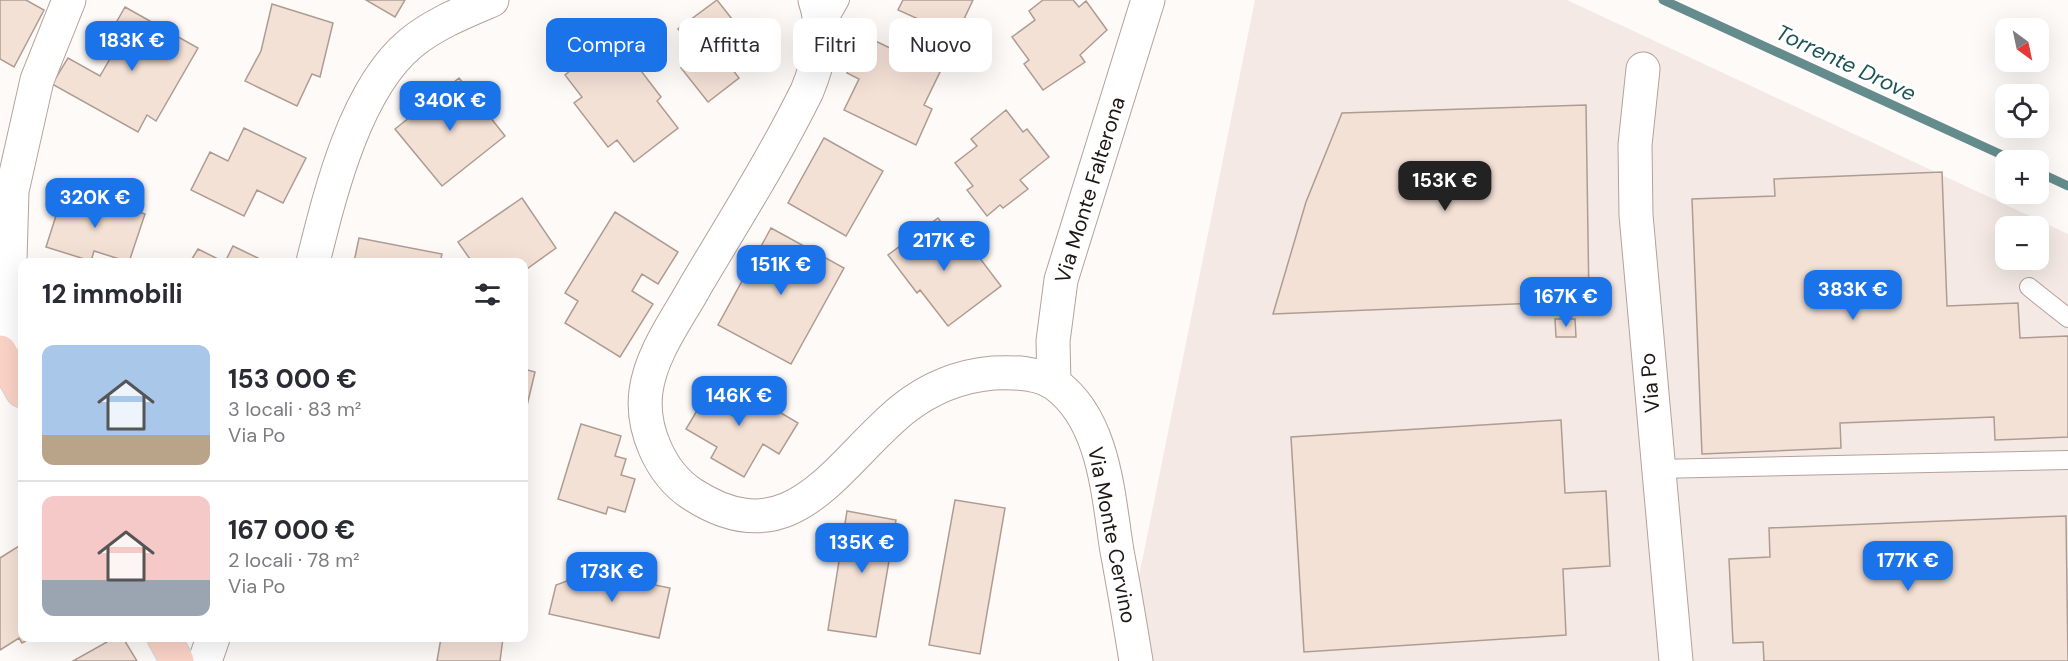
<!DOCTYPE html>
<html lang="it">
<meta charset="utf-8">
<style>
:root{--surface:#fff;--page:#f7f7f7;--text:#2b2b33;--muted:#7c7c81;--line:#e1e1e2;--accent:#1a73e8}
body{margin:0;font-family:"DM Sans",sans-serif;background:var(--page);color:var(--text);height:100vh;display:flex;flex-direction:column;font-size:22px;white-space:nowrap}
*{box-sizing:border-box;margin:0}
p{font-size:20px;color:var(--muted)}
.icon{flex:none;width:33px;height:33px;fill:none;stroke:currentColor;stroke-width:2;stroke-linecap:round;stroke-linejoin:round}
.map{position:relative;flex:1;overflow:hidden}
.sheet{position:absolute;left:18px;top:258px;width:510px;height:384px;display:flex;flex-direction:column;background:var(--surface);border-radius:12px;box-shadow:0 6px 24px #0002}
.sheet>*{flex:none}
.banner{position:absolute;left:546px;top:18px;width:570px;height:54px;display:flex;gap:12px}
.needle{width:39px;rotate:147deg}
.controls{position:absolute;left:1995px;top:18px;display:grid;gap:12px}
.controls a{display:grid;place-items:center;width:54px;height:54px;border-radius:12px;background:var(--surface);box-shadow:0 6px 24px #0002;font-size:30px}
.price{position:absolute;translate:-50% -51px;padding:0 14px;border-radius:12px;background:var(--accent);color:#fff;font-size:20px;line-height:39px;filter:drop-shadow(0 2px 3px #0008)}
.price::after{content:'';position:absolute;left:50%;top:36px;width:18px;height:14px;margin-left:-9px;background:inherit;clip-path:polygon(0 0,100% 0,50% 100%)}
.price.current{background:#222;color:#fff}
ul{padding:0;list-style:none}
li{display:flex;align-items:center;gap:18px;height:150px;padding:0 24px}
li+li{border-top:2px solid var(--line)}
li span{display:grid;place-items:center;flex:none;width:168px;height:120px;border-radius:12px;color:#555}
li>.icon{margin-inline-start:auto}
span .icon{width:72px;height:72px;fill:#fffc;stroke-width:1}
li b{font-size:26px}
h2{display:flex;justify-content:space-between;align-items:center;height:72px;padding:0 24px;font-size:26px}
.tag{padding:0 21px;border-radius:12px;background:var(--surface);box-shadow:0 6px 24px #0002;font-size:21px;line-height:54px}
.tag.current{background:var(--accent);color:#fff}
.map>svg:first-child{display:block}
.built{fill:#f4e9e4;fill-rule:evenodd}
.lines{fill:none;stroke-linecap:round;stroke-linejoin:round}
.stream{stroke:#648c8c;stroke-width:9}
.building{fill:#f4e1d6;stroke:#ae9c92;stroke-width:1.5}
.service-casing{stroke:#b5a19a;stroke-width:20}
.minor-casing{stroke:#b5a19a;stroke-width:35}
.primary-casing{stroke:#d6d5d5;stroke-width:35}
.service{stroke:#fff;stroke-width:18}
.minor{stroke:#fff;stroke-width:33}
.primary{stroke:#fcd3c7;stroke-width:33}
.labels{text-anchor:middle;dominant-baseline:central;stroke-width:6;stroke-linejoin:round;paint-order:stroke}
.street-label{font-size:21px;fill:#1e1614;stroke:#fff}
.water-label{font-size:22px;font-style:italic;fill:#1f5455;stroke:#fff}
</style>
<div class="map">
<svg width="2068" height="661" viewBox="0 0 2068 661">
<rect width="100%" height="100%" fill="#fefaf8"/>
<path class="built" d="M 1255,0 L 1567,0 L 2068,234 L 2068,661 L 1122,661 ZM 2006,226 L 2038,226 L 2038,260 L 2006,260 Z"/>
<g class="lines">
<path class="stream" d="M 1663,0 L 2013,160
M 2038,172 L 2068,186"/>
</g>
<path class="building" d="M 0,0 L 26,0 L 44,10 L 14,67 L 0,59 Z
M 366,0 L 405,0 L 395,17 Z
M 717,0 L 747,38 L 723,57 L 739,78 L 708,102 L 681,68 L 698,55 L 678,29 Z
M 903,0 L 973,0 L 956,36 L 898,10 Z
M 1043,0 L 1073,0 L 1079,7 L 1086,1 L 1107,30 L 1080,55 L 1085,62 L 1043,90 L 1024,64 L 1029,60 L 1012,37 L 1035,20 L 1029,11 Z
M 272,4 L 333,23 L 320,77 L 312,74 L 297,106 L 245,81 L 261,51 Z
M 125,7 L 198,48 L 156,121 L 147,115 L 138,132 L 52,84 L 68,58 L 100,76 L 115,50 L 104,44 Z
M 865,36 L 940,72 L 924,105 L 932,109 L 916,145 L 844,110 L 859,79 L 847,73 Z
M 602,46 L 619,68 L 632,59 L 661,97 L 657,101 L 678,128 L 634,162 L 617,140 L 608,147 L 574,103 L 582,97 L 565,75 Z
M 459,78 L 505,136 L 442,186 L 395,129 Z
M 1586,105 L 1589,301 L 1273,314 L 1306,202 L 1342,113 Z
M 1006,110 L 1023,132 L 1027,129 L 1049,157 L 1020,180 L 1028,189 L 1003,208 L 1000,205 L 987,216 L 967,190 L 973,186 L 955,163 L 977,146 L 971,139 Z
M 244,128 L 306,158 L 283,203 L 257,190 L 244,216 L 191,190 L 210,152 L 228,161 Z
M 824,138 L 883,171 L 846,236 L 788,203 Z
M 1942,172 L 1947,306 L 2018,303 L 2020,338 L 2068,336 L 2068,437 L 1995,440 L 1994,417 L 1840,423 L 1841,448 L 1702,454 L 1692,199 L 1775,196 L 1774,179 Z
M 63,194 L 94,204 L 96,198 L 145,214 L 129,262 L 94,251 L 91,261 L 46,247 Z
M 522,198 L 556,248 L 524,271 L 524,262 L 472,262 L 458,242 Z
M 615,212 L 678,252 L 658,284 L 642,274 L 632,291 L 653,304 L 620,357 L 565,323 L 578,301 L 565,293 Z
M 938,218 L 962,249 L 969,244 L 1001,286 L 948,326 L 920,290 L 917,293 L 888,255 Z
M 771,228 L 844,268 L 791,364 L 718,325 Z
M 359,238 L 442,254 L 440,262 L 354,262 Z
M 233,246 L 266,262 L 225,262 Z
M 198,249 L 224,262 L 190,262 Z
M 1555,319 L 1575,319 L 1576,337 L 1556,337 Z
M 524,369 L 535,372 L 524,418 Z
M 710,379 L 738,395 L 728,413 L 735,417 L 749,394 L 798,423 L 779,454 L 763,444 L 744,477 L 711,458 L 717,447 L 686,429 L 701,404 L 696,402 Z
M 1561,420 L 1565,493 L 1606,491 L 1610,566 L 1563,569 L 1566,635 L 1304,652 L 1291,437 Z
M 581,424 L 621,436 L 615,456 L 626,459 L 621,475 L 635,479 L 625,512 L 608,507 L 606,514 L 558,499 Z
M 955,500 L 1005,508 L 980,654 L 929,645 Z
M 847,511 L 896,520 L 876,637 L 828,630 Z
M 2066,516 L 2068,661 L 1764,661 L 1763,642 L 1733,643 L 1729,559 L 1770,557 L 1769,528 Z
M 22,544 L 22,638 L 32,638 L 22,643 L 19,638 L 0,650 L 0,558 Z
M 591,572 L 670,588 L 659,638 L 549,614 L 556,585 Z
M 114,638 L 123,638 L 137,661 L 73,661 Z
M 441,638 L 503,638 L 500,661 L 437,661 Z"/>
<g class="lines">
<defs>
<path id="service" d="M 823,30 L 840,0
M 2029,287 L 2068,318
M 1658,469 L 2068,460"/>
<path id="minor" d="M 815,0 C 826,34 820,59 807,91 C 774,158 734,221 696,285 C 678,318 651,353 646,391 C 641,428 660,473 692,494 C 792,559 836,464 902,410 C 928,389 959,376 993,373 C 1013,372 1038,372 1055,384 C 1105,420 1108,496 1117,551 C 1124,588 1130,624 1136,661
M 1643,69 L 1635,145 L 1636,215 L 1676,661
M 313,262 C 330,194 355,89 411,43 C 434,24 464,12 492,0
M 7,365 L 12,191 L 37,80 L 69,0
M 1054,383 L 1053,341 L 1061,280 L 1148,0
M 205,661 L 213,638"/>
<path id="primary" d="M 0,352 L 22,391
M 164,638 L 177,661"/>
</defs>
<use href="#service" class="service-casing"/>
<use href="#minor" class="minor-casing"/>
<use href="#primary" class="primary-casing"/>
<use href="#service" class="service"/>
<use href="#minor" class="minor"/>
<use href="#primary" class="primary"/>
</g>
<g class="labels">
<g class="street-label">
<text transform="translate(1090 190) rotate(-73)">Via Monte Falterona</text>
<text transform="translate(1650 383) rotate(-95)">Via Po</text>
<text transform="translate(1112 535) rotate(79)">Via Monte Cervino</text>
</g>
<g class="water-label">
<text transform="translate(1846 63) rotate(25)">Torrente Drove</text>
</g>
</g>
</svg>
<div class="controls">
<a><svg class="needle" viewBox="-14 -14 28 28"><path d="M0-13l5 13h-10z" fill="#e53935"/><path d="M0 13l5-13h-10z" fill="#7c7c81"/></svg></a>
<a><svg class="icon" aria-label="locate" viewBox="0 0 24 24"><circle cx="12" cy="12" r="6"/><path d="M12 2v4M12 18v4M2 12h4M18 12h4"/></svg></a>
<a>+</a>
<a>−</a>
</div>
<b class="price" style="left:132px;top:72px">183K €</b>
<b class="price" style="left:450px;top:132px">340K €</b>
<b class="price current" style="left:1445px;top:212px">153K €</b>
<b class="price" style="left:95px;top:229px">320K €</b>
<b class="price" style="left:944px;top:272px">217K €</b>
<b class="price" style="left:781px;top:296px">151K €</b>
<b class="price" style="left:1853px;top:321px">383K €</b>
<b class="price" style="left:1566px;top:328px">167K €</b>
<b class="price" style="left:739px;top:427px">146K €</b>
<b class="price" style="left:862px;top:574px">135K €</b>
<b class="price" style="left:1908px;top:592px">177K €</b>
<b class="price" style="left:612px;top:603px">173K €</b>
<div class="banner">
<a class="tag current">Compra</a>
<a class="tag">Affitta</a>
<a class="tag">Filtri</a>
<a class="tag">Nuovo</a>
</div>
<section class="sheet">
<h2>12 immobili<svg class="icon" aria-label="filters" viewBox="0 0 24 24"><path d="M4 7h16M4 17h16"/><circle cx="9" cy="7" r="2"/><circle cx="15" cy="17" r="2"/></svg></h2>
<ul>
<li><span style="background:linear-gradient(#a9c7e8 75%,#b9a48a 0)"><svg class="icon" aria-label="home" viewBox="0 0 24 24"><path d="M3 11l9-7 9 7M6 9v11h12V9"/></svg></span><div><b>153 000 €</b><p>3 locali · 83 m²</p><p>Via Po</p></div></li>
<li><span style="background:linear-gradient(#f6c9c9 70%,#9aa5b1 0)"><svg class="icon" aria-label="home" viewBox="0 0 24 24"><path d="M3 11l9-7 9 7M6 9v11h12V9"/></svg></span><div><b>167 000 €</b><p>2 locali · 78 m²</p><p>Via Po</p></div></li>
</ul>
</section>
</div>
